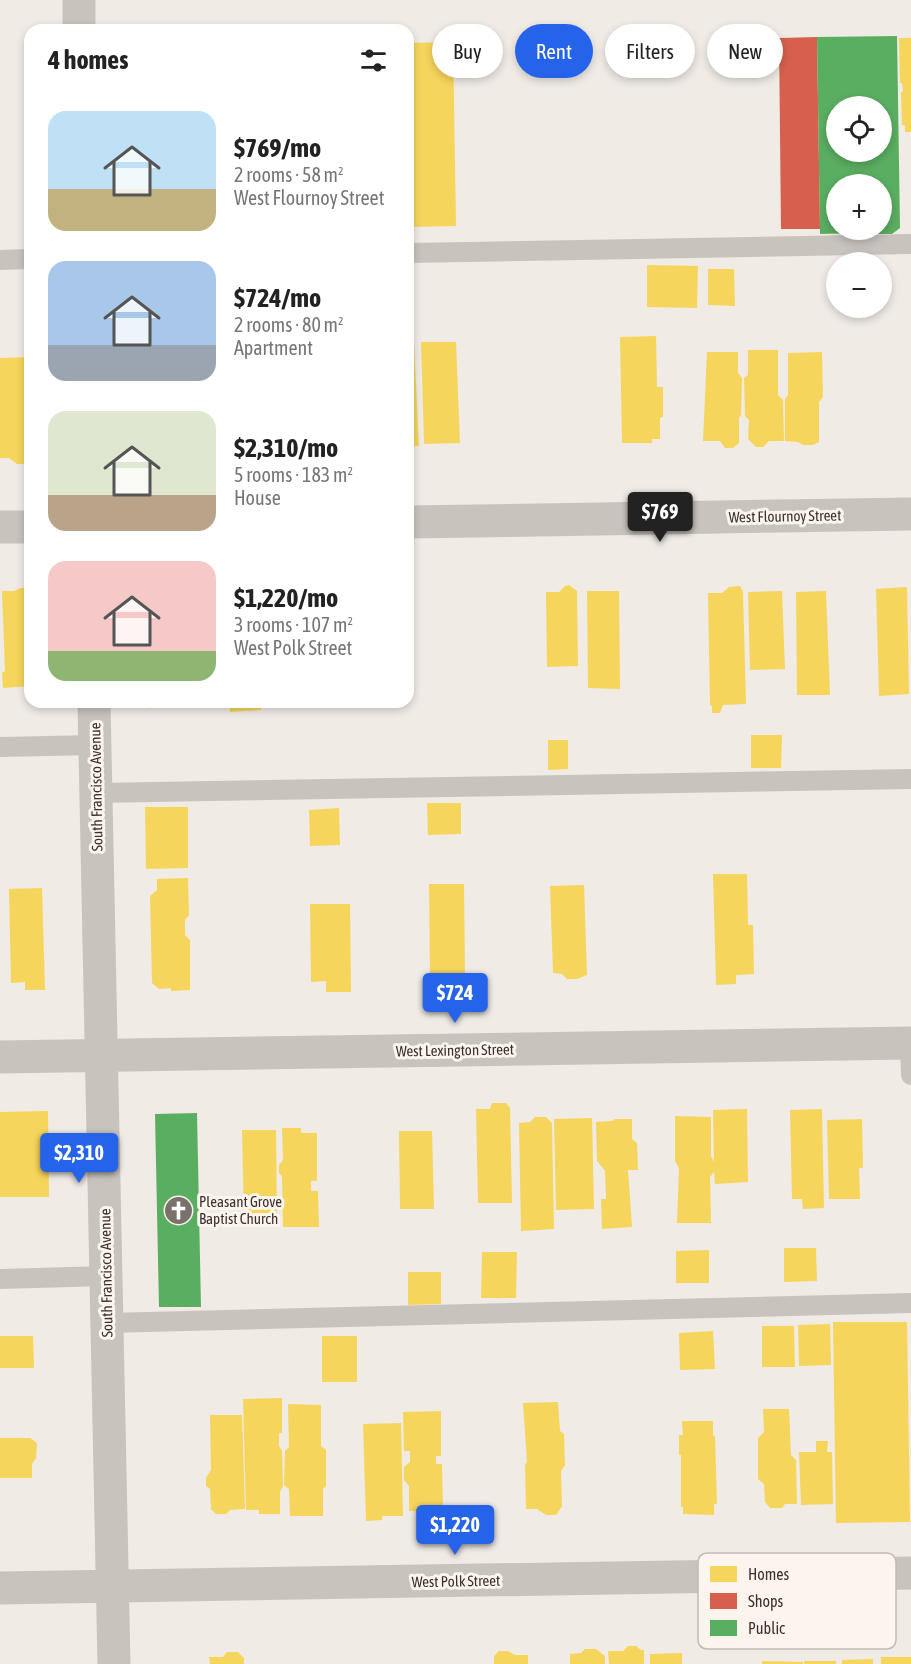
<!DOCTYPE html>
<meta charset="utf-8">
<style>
:root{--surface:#fff;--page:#f2f2f2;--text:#222;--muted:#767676;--accent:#2563eb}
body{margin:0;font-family:"Asap Condensed",sans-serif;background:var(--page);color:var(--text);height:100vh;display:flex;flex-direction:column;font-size:22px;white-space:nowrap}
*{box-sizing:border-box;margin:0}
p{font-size:20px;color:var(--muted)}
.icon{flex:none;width:33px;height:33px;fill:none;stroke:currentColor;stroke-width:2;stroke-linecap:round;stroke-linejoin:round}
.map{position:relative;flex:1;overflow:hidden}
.panel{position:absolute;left:24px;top:24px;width:390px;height:684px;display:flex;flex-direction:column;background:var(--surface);border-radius:18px;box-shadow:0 3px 9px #0003}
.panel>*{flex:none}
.hud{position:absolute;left:432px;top:24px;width:388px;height:54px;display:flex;gap:12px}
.buttons{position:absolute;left:826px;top:96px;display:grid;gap:12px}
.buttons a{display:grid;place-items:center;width:66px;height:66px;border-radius:50%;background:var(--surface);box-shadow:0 3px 9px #0003;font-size:30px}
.price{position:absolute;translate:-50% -51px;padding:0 14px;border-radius:6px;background:var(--accent);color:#fff;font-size:20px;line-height:39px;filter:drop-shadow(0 2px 3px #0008)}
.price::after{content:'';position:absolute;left:50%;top:36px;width:18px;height:14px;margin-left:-9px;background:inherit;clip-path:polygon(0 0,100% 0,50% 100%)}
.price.active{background:#222;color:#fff}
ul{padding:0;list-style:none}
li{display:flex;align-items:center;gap:18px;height:150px;padding:0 24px}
li span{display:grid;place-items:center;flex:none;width:168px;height:120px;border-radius:18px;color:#555}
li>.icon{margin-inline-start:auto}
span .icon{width:72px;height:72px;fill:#fffc;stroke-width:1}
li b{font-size:26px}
h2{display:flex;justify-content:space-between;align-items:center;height:72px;padding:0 24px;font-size:26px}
.pill{padding:0 21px;border-radius:27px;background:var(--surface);box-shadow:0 3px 9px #0003;font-size:21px;line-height:54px}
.pill.active{background:var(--accent);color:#fff}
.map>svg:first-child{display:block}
.homes{fill:#f6d55c}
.shops{fill:#d6604d}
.public{fill:#5aae61;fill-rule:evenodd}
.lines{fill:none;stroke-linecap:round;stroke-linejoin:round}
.lane{stroke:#c9c3be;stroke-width:20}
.street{stroke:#c9c3be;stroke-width:33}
.labels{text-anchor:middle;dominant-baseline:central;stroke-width:6;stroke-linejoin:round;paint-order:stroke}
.street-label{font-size:15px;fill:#3b302b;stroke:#fbf5ee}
.poi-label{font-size:15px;fill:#3b302b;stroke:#fbf5ee;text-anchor:start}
.key{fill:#fbf5ee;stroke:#c1bab4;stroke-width:1.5}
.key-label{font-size:16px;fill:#3b302b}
</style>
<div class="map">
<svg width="911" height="1664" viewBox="0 0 911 1664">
<rect width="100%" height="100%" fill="#f0ebe5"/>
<path class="homes" d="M 899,38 L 911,38 L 911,132 L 905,132 L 905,125 L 902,125 L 901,92 L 903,92 L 902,83 L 900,83 Z
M 453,42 L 456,226 L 408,227 L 408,43 Z
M 647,265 L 698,266 L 697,308 L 647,307 Z
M 708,269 L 734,269 L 735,306 L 708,305 Z
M 656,336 L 657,387 L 663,387 L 663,417 L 660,418 L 660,439 L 652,439 L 652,443 L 622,443 L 620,337 Z
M 408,342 L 414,342 L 419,446 L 408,446 Z
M 421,342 L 456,342 L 460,443 L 424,444 Z
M 748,350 L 778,350 L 778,395 L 783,400 L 784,441 L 769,441 L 763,447 L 756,447 L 748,439 L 749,420 L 745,416 L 744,378 L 748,375 Z
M 707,352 L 738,352 L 738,373 L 742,378 L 741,415 L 739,418 L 739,443 L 733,448 L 725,448 L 720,441 L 703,441 Z
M 822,352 L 823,397 L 819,402 L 819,442 L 813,445 L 803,445 L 798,442 L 785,441 L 785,399 L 788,395 L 788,353 Z
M 30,357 L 30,461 L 28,464 L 17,464 L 9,458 L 0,458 L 0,358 Z
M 569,585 L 577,591 L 578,666 L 547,667 L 546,592 L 559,592 L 565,586 Z
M 740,586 L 743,592 L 746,704 L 723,705 L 720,713 L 712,713 L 712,706 L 710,705 L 708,593 L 722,593 L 729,587 Z
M 907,587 L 909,694 L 879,696 L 876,589 Z
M 21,588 L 30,588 L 30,686 L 3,688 L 2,673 L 5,671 L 2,591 L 14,591 Z
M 587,591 L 619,591 L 620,689 L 588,688 Z
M 782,591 L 785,669 L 750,670 L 748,592 Z
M 826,591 L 830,695 L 797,695 L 796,592 Z
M 142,702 L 178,702 L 178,705 L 153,705 L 150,709 Z
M 229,702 L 261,702 L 261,710 L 230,712 Z
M 751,735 L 782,735 L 781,768 L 751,768 Z
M 548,740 L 568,740 L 568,769 L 548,770 Z
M 427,803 L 461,803 L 461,834 L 428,835 Z
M 145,807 L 188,807 L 188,868 L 146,869 Z
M 339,808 L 340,845 L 310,846 L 309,810 Z
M 713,874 L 747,874 L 748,925 L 753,925 L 754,974 L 736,975 L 736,984 L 716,985 Z
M 188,878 L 189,915 L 185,920 L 185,935 L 190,940 L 190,990 L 171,991 L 171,988 L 159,989 L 152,983 L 150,896 L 157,890 L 157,879 Z
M 429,884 L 464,884 L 465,979 L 461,979 L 461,985 L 448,985 L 447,978 L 430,979 Z
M 584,885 L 587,975 L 577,979 L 567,979 L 562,974 L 553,973 L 550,886 Z
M 42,888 L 45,990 L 25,990 L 25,982 L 11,983 L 9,889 Z
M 310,904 L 350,904 L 351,992 L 326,992 L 326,981 L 311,982 Z
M 492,1103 L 506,1103 L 510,1108 L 512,1203 L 478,1203 L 476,1109 L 490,1109 Z
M 747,1109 L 748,1182 L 715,1184 L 714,1172 L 710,1177 L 711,1223 L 677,1223 L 679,1168 L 675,1161 L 675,1116 L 711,1117 L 711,1156 L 714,1162 L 713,1110 Z
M 822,1109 L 824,1208 L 803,1209 L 802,1199 L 792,1199 L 790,1110 Z
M 48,1111 L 49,1197 L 0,1197 L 0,1112 Z
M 535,1117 L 546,1117 L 552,1123 L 554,1229 L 521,1231 L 519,1123 L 530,1122 Z
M 592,1118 L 594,1209 L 556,1210 L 554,1119 Z
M 615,1119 L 632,1119 L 632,1139 L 637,1143 L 638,1170 L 628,1170 L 632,1227 L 602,1229 L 601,1199 L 606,1199 L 605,1171 L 597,1161 L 596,1122 L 612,1121 Z
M 862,1119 L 863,1168 L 859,1168 L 860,1199 L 829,1199 L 827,1120 Z
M 282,1128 L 301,1128 L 301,1133 L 317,1133 L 317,1181 L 311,1181 L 311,1191 L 318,1191 L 319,1227 L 283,1227 L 282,1176 L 279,1173 L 279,1165 L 283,1160 Z
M 242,1130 L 276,1130 L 277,1219 L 244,1220 Z
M 399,1131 L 432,1131 L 434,1209 L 400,1209 Z
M 784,1248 L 816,1248 L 817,1281 L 784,1282 Z
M 709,1250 L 709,1283 L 676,1283 L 676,1251 Z
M 482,1252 L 517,1252 L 516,1298 L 481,1298 Z
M 408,1272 L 441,1272 L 441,1304 L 408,1305 Z
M 833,1322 L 907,1322 L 910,1522 L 836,1523 Z
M 830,1324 L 831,1365 L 799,1366 L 798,1325 Z
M 762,1326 L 794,1326 L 795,1367 L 762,1367 Z
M 713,1331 L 715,1369 L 680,1370 L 679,1333 Z
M 0,1336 L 33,1336 L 34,1368 L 0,1368 Z
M 322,1336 L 357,1336 L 357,1382 L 322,1382 Z
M 282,1398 L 282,1433 L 279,1433 L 279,1446 L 282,1451 L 283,1486 L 280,1492 L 280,1514 L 259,1514 L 259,1510 L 246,1510 L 243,1399 Z
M 558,1402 L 560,1431 L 564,1434 L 565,1465 L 561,1471 L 562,1506 L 556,1515 L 546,1515 L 537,1509 L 526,1509 L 525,1465 L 527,1462 L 523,1403 Z
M 288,1404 L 321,1405 L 321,1446 L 326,1450 L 326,1486 L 323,1489 L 323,1516 L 290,1516 L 289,1489 L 284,1485 L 285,1451 L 289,1447 Z
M 763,1409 L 789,1409 L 791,1455 L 796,1460 L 797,1504 L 785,1504 L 782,1508 L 770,1508 L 765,1502 L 764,1484 L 758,1479 L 758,1438 L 764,1432 Z
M 441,1411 L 441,1456 L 436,1456 L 436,1464 L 442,1464 L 443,1511 L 409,1511 L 409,1486 L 404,1480 L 404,1467 L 410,1462 L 410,1451 L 404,1451 L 403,1412 Z
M 210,1415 L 242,1415 L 245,1509 L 230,1510 L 226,1514 L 216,1514 L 211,1509 L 210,1489 L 206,1486 L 206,1478 L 211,1470 Z
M 682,1421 L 713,1421 L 713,1436 L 715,1436 L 717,1504 L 714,1504 L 714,1515 L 683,1514 L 683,1507 L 681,1507 L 681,1455 L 679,1455 L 679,1435 L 683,1435 Z
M 401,1423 L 403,1516 L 382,1516 L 382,1520 L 366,1521 L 363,1424 Z
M 0,1438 L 30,1438 L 37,1443 L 36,1458 L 32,1464 L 32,1478 L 0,1478 Z
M 816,1441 L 828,1441 L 827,1452 L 832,1452 L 833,1504 L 801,1505 L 799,1452 L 816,1452 Z
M 628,1646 L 636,1646 L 641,1650 L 644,1650 L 644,1664 L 609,1664 L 608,1651 L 623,1651 Z
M 585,1649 L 596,1649 L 605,1656 L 605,1664 L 570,1664 L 570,1654 L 581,1653 Z
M 499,1651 L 508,1651 L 515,1655 L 528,1655 L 528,1664 L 494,1664 L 494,1656 Z
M 227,1652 L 238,1652 L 244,1658 L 244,1664 L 210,1664 L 209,1657 L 223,1657 Z
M 682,1653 L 682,1664 L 650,1664 L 650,1654 Z
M 881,1657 L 911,1657 L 911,1664 L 881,1664 Z
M 873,1659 L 873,1664 L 842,1664 L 842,1660 Z
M 762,1661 L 803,1662 L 803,1664 L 762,1664 Z
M 804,1661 L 836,1661 L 836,1664 L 804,1664 Z"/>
<path class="shops" d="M 817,37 L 820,229 L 781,229 L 779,38 Z"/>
<path class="public" d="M 897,36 L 900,228 L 892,234 L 861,234 L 860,233 L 820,234 L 817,37 ZM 837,106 L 882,106 L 882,152 L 837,152 ZM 837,184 L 882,184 L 882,230 L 837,230 Z
M 197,1113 L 201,1307 L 159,1307 L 155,1114 Z"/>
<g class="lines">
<path class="lane" d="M 408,253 L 911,244
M 0,260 L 30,259
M 0,747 L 95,745
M 96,793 L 911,779
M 910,1043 L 911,1075
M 0,1279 L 106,1276
M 107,1323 L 911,1303"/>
<path class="street" d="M 79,0 L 79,30
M 408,522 L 911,514
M 0,527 L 30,527
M 94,702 L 114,1664
M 0,1057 L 911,1043
M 0,1588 L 911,1573"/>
</g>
<defs>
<symbol id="church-disc" viewBox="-11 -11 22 22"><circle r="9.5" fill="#7a716c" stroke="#fbf5ee"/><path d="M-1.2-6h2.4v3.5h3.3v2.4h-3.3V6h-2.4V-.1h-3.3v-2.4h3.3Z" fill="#fff"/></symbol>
</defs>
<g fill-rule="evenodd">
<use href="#church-disc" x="162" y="1194" width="33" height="33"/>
</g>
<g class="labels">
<g class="street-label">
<text transform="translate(785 516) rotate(-1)">West Flournoy Street</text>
<text transform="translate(96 787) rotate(-91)">South Francisco Avenue</text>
<text transform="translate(455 1050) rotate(-1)">West Lexington Street</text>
<text transform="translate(106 1273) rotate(-91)">South Francisco Avenue</text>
<text transform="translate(456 1581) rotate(-1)">West Polk Street</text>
</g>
<g class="poi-label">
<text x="199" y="1201">Pleasant Grove<tspan x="199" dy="17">Baptist Church</tspan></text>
</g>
</g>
<rect x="698" y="1553" width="198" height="96" rx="9" class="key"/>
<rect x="710" y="1566" width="27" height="16" fill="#f6d55c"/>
<rect x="710" y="1593" width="27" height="16" fill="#d6604d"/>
<rect x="710" y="1620" width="27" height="16" fill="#5aae61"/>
<g class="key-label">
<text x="748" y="1580">Homes</text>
<text x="748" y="1607">Shops</text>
<text x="748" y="1634">Public</text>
</g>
</svg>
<div class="buttons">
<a><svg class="icon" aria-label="locate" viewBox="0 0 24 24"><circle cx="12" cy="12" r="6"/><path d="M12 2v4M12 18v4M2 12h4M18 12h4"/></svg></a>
<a>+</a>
<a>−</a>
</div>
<b class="price active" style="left:660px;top:543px">$769</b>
<b class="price" style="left:455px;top:1024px">$724</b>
<b class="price" style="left:79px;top:1184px">$2,310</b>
<b class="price" style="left:455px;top:1556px">$1,220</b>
<div class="hud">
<a class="pill">Buy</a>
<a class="pill active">Rent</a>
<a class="pill">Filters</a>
<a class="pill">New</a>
</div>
<section class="panel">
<h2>4 homes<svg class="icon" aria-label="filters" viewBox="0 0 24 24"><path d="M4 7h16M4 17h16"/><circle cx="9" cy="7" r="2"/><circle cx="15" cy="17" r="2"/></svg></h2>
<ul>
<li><span style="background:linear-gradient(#bfe0f5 65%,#c2b280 0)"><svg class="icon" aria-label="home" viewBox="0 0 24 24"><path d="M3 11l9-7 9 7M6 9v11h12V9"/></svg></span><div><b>$769/mo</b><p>2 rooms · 58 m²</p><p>West Flournoy Street</p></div></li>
<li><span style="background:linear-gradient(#a9c7e8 70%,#9aa5b1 0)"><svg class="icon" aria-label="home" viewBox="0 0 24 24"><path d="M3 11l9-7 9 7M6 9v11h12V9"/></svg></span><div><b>$724/mo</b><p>2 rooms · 80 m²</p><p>Apartment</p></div></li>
<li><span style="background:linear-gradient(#dfe7d0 70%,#b9a48a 0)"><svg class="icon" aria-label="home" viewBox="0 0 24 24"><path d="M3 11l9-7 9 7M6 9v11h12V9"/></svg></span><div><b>$2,310/mo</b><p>5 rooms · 183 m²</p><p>House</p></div></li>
<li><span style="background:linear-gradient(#f6c9c9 75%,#8fb573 0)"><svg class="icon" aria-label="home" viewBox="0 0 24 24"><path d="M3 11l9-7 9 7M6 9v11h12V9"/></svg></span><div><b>$1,220/mo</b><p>3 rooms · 107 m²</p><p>West Polk Street</p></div></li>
</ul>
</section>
</div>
